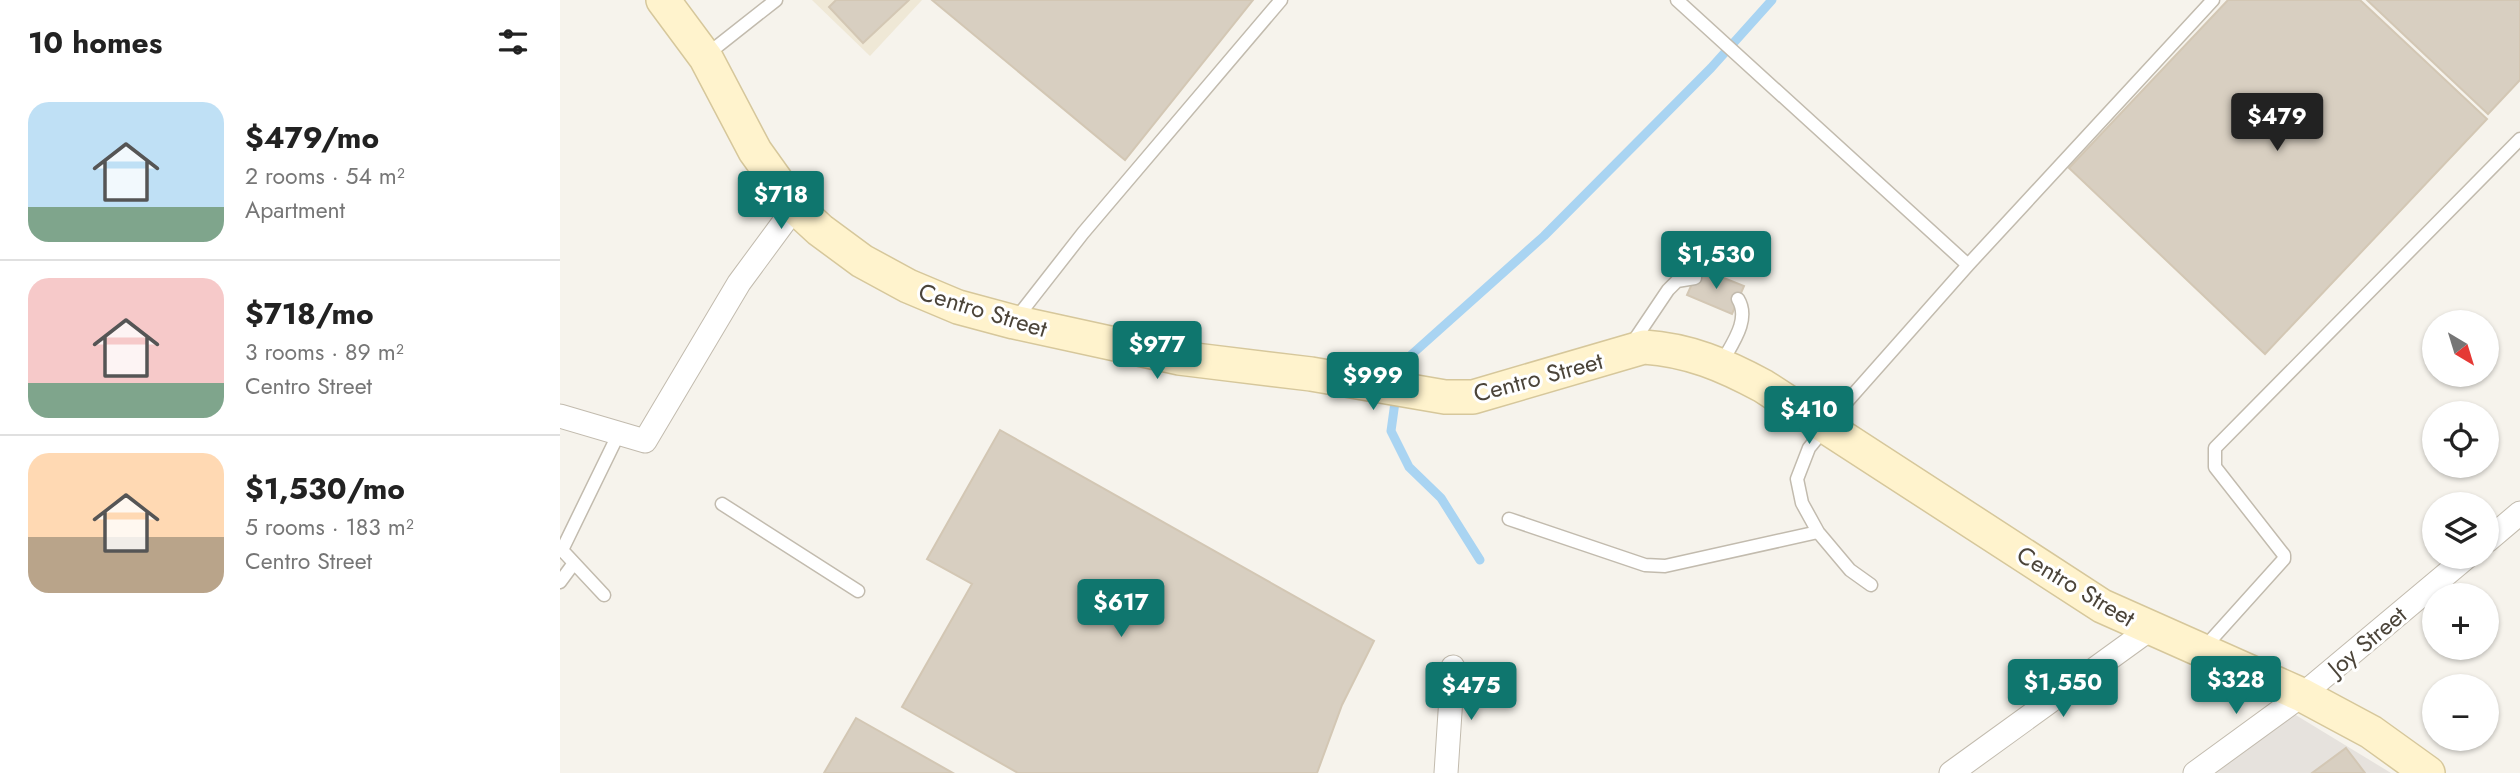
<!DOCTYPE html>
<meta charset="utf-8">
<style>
:root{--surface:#fff;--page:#f2f2f2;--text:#222;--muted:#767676;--line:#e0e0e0;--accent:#0f766e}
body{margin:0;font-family:Jost,sans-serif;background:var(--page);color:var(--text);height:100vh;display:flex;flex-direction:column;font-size:26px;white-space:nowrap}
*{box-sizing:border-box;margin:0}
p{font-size:23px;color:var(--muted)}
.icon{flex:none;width:38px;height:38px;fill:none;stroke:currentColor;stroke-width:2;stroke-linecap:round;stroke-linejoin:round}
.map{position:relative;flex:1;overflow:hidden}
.panel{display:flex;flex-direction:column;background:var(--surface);width:560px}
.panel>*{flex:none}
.needle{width:46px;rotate:142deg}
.tools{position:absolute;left:1862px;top:310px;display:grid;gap:14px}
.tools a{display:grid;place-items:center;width:77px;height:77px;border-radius:50%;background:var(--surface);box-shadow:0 2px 5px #0004;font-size:35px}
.price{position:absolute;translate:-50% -60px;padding:0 16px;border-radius:7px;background:var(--accent);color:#fff;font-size:23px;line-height:46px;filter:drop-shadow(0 2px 4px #0008)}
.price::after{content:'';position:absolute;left:50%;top:42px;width:21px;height:16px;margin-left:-10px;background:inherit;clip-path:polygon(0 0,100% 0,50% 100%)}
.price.on{background:#222;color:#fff}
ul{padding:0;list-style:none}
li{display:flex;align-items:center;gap:21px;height:175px;padding:0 28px}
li+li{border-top:2px solid var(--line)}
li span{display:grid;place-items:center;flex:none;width:196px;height:140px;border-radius:21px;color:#555}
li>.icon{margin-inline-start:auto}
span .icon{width:84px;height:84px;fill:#fffc;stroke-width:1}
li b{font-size:30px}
h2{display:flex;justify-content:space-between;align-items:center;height:84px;padding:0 28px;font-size:30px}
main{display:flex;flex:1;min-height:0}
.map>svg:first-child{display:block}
.industrial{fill:#e6e2dd}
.education{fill:#efe8d6}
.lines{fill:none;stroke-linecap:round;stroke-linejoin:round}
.stream{stroke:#a9d4f2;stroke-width:9}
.building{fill:#d8cfc1;stroke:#d3c7b4;stroke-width:2}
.lane-casing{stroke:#c2bbae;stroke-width:15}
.street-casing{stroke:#c2bbae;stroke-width:25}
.secondary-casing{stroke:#d6c79b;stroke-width:36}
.lane{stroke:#fff;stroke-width:12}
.street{stroke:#fff;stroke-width:23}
.secondary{stroke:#fff3cd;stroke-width:33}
.labels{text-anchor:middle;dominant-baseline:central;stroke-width:6;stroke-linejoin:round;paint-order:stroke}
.street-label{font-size:24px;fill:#4b4439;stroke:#fff}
</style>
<main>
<section class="panel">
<h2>10 homes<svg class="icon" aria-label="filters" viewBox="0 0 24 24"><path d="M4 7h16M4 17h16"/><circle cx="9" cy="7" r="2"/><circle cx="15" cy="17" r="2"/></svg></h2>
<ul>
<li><span style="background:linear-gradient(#bfe0f5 75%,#7fa58c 0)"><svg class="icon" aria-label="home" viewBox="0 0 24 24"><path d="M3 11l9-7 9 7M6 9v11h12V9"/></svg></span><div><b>$479/mo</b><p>2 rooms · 54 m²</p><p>Apartment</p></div></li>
<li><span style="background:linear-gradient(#f6c9c9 75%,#7fa58c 0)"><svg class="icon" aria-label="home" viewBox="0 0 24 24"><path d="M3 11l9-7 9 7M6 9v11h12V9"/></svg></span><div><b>$718/mo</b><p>3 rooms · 89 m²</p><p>Centro Street</p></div></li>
<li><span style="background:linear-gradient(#ffd9b3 60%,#b9a48a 0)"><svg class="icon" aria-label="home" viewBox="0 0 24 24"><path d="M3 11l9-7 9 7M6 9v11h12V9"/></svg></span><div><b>$1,530/mo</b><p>5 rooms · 183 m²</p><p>Centro Street</p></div></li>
</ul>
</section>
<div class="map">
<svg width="1960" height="773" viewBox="0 0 1960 773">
<rect width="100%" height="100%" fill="#f6f3ec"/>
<path class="industrial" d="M 1734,714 L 1831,773 L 1656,773 Z"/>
<path class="education" d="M 252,0 L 362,0 L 310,56 Z"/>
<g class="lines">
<path class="stream" d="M 839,381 L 841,364 L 984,236 L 1151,68 L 1212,0
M 836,395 L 831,431 L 849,467 L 881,498 L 920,560"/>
</g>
<path class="building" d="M 276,0 L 349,0 L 303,43 L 269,7 Z
M 372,0 L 693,0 L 565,160 Z
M 1668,0 L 1800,0 L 1927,119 L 1705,354 L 1509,168 Z
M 1807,0 L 1960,0 L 1960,80 L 1928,114 Z
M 1139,268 L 1184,286 L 1172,314 L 1127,295 Z
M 440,430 L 814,641 L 782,705 L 757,773 L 458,773 L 342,707 L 412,584 L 367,559 Z
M 296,718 L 393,773 L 264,773 Z
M 1786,748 L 1805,773 L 1752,773 Z"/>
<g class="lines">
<defs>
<path id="lane" d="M 1117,0 L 1408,265
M 145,56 L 216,0
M 455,320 L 523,233 L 721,0
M 1071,345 L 1108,290 L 1117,281 L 1135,278
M 1161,364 C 1171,345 1191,320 1178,299
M 162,504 L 298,591
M 949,519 L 1085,565 L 1105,566 L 1258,532
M 0,582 L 14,563
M 1311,585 L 1290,570 L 1258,532 L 1242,503 L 1237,479 L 1249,448 L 1284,405 L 1408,265 L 1653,0
M 44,595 L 2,550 L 59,433
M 1643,649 L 1724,559 L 1724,555 L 1655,467 L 1655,448 L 1960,139"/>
<path id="street" d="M 0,416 L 85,441 L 179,283 L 235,207
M 1927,541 L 1960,513
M 886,773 L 893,667
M 1391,773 L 1590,629
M 1635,773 L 1742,695 L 1908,556"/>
<path id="secondary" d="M 103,0 L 146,58 L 195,151 L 235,207 L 260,230 L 302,261 L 348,286 L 398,307 L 454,322 L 619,358 L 751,374 L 885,397 L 913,397 L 1084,347 C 1129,350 1164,365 1203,386 L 1542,606 L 1742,695 L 1811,732 L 1868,773"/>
</defs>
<use href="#lane" class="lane-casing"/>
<use href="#street" class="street-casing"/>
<use href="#secondary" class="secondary-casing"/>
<use href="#lane" class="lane"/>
<use href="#street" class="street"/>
<use href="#secondary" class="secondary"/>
</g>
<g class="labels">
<g class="street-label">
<text transform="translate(423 310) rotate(17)">Centro Street</text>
<text transform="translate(978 377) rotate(-15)">Centro Street</text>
<text transform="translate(1516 586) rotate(31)">Centro Street</text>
<text transform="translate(1807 641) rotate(-40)">Joy Street</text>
</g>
</g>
</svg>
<div class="tools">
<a><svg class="needle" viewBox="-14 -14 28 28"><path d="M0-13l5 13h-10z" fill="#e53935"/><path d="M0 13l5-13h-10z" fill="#767676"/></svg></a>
<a><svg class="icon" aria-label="locate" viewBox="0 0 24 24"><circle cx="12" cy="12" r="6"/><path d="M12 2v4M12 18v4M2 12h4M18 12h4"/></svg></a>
<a><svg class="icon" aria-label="layers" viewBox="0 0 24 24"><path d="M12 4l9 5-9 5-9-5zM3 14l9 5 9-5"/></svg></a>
<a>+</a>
<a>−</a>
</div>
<b class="price on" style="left:1717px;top:153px">$479</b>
<b class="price" style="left:221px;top:231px">$718</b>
<b class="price" style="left:1156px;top:291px">$1,530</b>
<b class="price" style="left:597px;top:381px">$977</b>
<b class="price" style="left:813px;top:412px">$999</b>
<b class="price" style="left:1249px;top:446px">$410</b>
<b class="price" style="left:561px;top:639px">$617</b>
<b class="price" style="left:1676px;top:716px">$328</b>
<b class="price" style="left:1503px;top:719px">$1,550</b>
<b class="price" style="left:911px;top:722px">$475</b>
</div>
</main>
